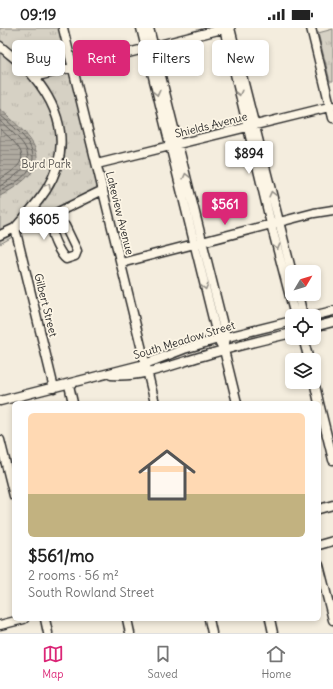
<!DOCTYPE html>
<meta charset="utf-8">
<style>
:root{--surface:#fff;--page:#f6f6f6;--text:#222;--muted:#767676;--line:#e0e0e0;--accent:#db2777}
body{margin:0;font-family:Delius,sans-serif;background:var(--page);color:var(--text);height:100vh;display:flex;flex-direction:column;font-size:15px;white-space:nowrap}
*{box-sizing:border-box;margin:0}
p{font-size:13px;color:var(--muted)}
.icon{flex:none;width:22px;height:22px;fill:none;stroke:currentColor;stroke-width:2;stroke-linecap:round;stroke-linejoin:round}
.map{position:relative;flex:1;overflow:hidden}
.drawer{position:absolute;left:12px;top:373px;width:309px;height:220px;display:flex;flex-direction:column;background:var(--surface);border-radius:6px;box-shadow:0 2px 6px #0003}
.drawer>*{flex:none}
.banner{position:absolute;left:12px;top:12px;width:309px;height:36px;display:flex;gap:8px}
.needle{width:26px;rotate:52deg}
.tools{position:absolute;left:285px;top:237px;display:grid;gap:8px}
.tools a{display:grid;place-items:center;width:36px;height:36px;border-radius:6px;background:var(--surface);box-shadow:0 2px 6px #0003;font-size:20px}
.price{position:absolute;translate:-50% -34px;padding:0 9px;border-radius:4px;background:#fff;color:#222;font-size:13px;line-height:26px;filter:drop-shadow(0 1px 2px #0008)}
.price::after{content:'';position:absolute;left:50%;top:24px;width:12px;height:9px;margin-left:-6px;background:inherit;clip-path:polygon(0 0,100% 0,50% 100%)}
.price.current{background:var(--accent);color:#fff}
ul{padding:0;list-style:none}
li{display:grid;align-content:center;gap:8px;height:212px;padding:0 16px}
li+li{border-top:1px solid var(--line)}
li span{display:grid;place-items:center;height:124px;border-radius:6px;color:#555}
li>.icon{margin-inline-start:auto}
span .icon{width:72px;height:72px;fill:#fffc;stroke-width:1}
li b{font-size:17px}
.chip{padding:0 14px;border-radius:6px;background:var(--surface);box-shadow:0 2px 6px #0003;font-size:14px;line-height:36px}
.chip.current{background:var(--accent);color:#fff}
.status{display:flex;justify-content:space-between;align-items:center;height:28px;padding:0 20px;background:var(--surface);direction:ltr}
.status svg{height:11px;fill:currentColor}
.menu{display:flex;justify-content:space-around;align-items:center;height:56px;border-top:1px solid var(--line);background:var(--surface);font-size:11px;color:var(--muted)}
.menu a{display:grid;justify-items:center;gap:2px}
.menu .current{color:var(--accent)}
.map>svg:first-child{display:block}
.grass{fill:url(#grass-tufts);stroke:#807e78}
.water{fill:url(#water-rules);stroke:#7a7771}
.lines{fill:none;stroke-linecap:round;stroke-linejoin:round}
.shore{stroke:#605e5a;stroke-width:1}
.minor-casing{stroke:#2b2b2b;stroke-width:11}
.minor{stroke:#fcf5e5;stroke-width:8}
.oneway{stroke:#949088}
.labels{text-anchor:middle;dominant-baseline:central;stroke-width:3.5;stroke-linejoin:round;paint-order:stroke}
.street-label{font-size:11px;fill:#2b2b2b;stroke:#fcf5e5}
.park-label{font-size:11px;fill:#565451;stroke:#fcf5e5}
</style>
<div class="status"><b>09:19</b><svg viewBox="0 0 49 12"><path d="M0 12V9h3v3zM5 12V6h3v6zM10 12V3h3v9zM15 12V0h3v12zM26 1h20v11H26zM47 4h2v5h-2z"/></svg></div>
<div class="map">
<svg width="333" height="605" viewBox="0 0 333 605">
<defs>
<pattern id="grass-tufts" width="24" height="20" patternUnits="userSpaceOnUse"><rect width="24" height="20" fill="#d6d1c4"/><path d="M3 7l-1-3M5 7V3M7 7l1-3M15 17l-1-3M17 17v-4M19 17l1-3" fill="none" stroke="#b8b4a9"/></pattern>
<pattern id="water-rules" width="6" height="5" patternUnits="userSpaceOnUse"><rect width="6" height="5" fill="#afaaa0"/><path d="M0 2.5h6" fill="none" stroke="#8f8b83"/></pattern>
</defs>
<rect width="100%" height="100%" fill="#f4edde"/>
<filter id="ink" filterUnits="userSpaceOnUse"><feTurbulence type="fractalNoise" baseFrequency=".025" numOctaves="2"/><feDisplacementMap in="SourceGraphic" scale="8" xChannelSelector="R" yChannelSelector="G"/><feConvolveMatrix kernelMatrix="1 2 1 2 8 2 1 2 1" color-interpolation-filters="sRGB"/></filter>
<g filter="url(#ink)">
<path class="grass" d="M 0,0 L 59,0 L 99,160 L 0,216 Z
M 333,1 L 333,53 L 330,53 L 318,5 Z"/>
<path class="water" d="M 0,81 C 41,117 57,137 0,168 Z"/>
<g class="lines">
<path class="shore" d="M 0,87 C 21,105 51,127 19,152 C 13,157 6,160 0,163
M 0,93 C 32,121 42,133 0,158
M 0,101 C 25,123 33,132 0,151"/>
<defs>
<path id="minor" d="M 63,0 L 155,375
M 141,0 L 218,311 L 224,322 L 237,375
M 149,0 L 226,309 L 224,322
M 224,0 L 271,196 L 295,288
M 230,0 L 292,245
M 311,0 L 333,90
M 0,18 C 11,28 25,37 34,49 C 62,83 71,122 46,162 C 37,176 26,187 15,200
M 34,49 L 226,0
M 97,136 L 333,78
M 59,196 L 65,198 L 77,223 L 75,228 L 66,231 C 61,227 51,209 53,203 C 53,202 55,198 56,197 Z
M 15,200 L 54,360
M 0,207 L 15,200 L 52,187 L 103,162
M 121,235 L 314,185 L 333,182
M 298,266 L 303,288
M 312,288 L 333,283
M 314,299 L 333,294
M 303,310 L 309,332
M 111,347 C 143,350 174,336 203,328 C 233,319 262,312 292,305
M 314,353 L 319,375
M 69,357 L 73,375
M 0,373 L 145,336 L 184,321 L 215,312 L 292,293
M 319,375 L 333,432
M 0,412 L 14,468
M 319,481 L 333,477
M 319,517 L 333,513
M 319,537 L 333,592
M 45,591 L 48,605
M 127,591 L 130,605
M 209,591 L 212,605
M 270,591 L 273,605
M 0,597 L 24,591"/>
</defs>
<use href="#minor" class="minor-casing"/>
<use href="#minor" class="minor"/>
</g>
<defs><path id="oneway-chevron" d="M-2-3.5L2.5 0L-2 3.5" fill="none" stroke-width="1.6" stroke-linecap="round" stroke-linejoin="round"/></defs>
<g class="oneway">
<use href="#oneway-chevron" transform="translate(157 65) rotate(76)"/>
<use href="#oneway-chevron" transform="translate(239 65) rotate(76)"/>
<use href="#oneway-chevron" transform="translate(186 148) rotate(-104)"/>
<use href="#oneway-chevron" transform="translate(48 158) rotate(-61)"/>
<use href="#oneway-chevron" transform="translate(272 166) rotate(-104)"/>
<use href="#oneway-chevron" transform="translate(277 219) rotate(75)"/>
<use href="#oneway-chevron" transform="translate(205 259) rotate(76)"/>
</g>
</g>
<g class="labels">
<g class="street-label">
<text transform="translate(211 97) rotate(-14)">Shields Avenue</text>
<text transform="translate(120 185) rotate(76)">Lakeview Avenue</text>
<text transform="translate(46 277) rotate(76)">Gilbert Street</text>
<text transform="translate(184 312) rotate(-17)">South Meadow Street</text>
</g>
<g class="park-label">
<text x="46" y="136">Byrd Park</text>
</g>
</g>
</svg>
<div class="tools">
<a><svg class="needle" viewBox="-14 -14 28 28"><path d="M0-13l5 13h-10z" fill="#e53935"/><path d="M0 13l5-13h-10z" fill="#767676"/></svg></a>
<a><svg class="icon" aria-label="locate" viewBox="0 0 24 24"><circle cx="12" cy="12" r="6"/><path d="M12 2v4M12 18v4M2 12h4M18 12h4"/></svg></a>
<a><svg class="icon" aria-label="layers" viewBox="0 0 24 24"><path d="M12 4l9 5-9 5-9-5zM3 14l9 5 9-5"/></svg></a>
</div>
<b class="price" style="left:249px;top:147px">$894</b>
<b class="price current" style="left:225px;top:198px">$561</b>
<b class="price" style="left:44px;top:213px">$605</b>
<div class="banner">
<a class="chip">Buy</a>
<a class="chip current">Rent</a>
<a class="chip">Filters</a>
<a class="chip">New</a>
</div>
<section class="drawer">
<ul>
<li><span style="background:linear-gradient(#ffd9b3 65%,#c2b280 0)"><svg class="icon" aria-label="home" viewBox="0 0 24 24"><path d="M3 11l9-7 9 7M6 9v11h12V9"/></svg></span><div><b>$561/mo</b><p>2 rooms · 56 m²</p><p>South Rowland Street</p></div></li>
</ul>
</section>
</div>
<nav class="menu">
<a class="current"><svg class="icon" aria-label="map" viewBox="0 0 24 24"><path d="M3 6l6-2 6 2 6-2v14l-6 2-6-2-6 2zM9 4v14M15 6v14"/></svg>Map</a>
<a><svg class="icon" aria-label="saved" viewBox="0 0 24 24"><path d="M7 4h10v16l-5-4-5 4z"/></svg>Saved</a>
<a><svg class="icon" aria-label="home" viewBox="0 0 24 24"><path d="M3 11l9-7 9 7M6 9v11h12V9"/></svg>Home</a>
</nav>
